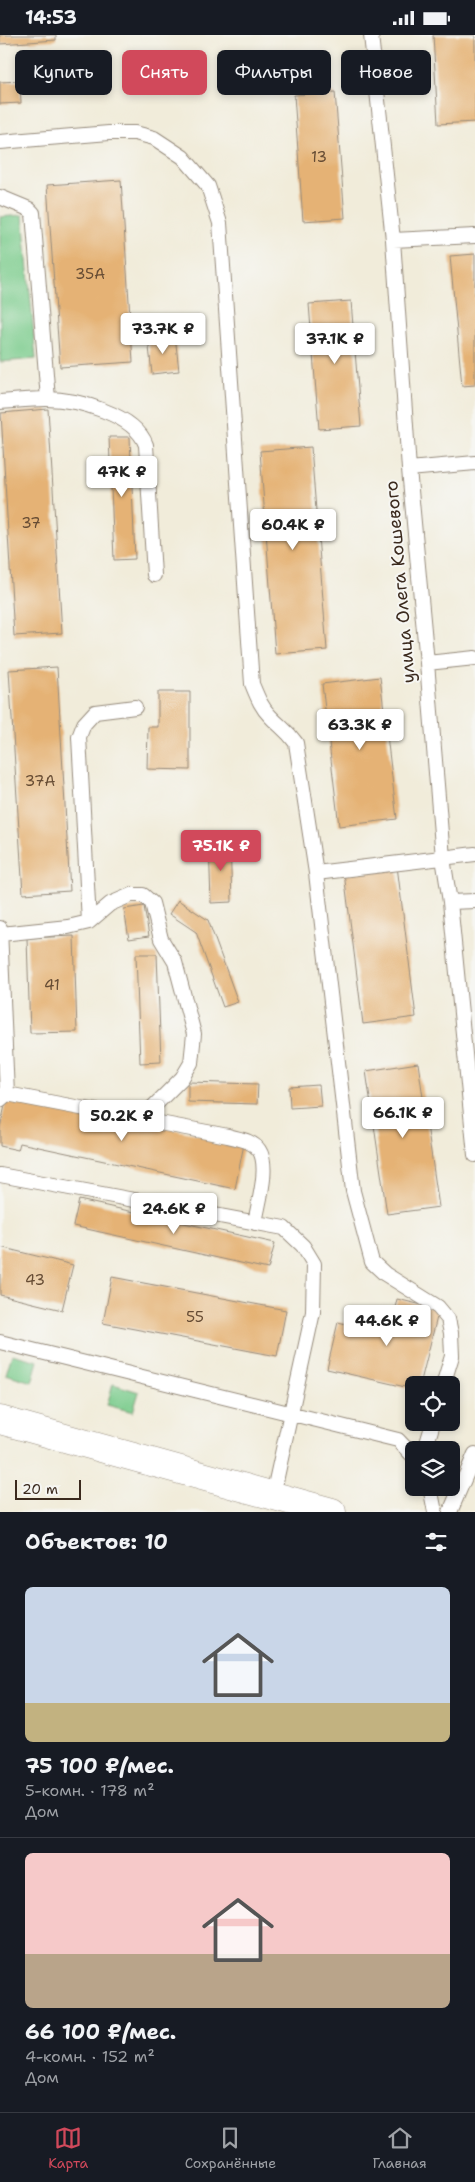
<!DOCTYPE html>
<html lang="ru">
<meta charset="utf-8">
<style>
:root{--surface:#171b24;--page:#20242c;--text:#f1f3f6;--muted:#9ea1a6;--line:#363941;--accent:#d1495b}
body{margin:0;font-family:"Shantell Sans",sans-serif;background:var(--page);color:var(--text);height:100vh;display:flex;flex-direction:column;font-size:19px;white-space:nowrap}
*{box-sizing:border-box;margin:0}
p{font-size:16px;color:var(--muted)}
.icon{flex:none;width:28px;height:28px;fill:none;stroke:currentColor;stroke-width:2;stroke-linecap:round;stroke-linejoin:round}
.map{position:relative;height:1477px;overflow:hidden}
.sheet{display:flex;flex-direction:column;background:var(--surface);flex:1}
.sheet>*{flex:none}
.guide{position:absolute;left:15px;top:15px;width:445px;height:45px;display:flex;gap:10px}
.controls{position:absolute;left:405px;top:1341px;display:grid;gap:10px}
.controls a{display:grid;place-items:center;width:55px;height:55px;border-radius:8px;background:var(--surface);box-shadow:0 2px 8px #0003;font-size:25px}
.scale{position:absolute;left:15px;bottom:12px;width:66px;box-sizing:border-box;padding-left:5px;border:2px solid #3b2a1e;border-top:0;font-size:14px;line-height:18px;white-space:nowrap;color:#3b2a1e;-webkit-text-stroke:4px #f6f6f2;paint-order:stroke}
.price{position:absolute;translate:-50% -42px;padding:0 11px;border-radius:5px;background:#fff;color:#222;font-size:16px;line-height:32px;filter:drop-shadow(0 1px 2px #0008)}
.price::after{content:'';position:absolute;left:50%;top:30px;width:15px;height:11px;margin-left:-8px;background:inherit;clip-path:polygon(0 0,100% 0,50% 100%)}
.price.active{background:var(--accent);color:#fff}
ul{padding:0;list-style:none}
li{display:grid;align-content:center;gap:10px;height:265px;padding:0 25px}
li+li{border-top:1px solid var(--line)}
li span{display:grid;place-items:center;height:155px;border-radius:8px;color:#555}
li>.icon{margin-inline-start:auto}
span .icon{width:90px;height:90px;fill:#fffc;stroke-width:1}
li b{font-size:21px}
h2{display:flex;justify-content:space-between;align-items:center;height:60px;padding:0 25px;font-size:21px}
.chip{padding:0 18px;border-radius:8px;background:var(--surface);box-shadow:0 2px 8px #0003;font-size:18px;line-height:45px}
.chip.active{background:var(--accent);color:#fff}
.status{display:flex;justify-content:space-between;align-items:center;height:35px;padding:0 25px;background:var(--surface);direction:ltr}
.status svg{height:14px;fill:currentColor}
.menu{display:flex;justify-content:space-around;align-items:center;height:70px;border-top:1px solid var(--line);background:var(--surface);font-size:14px;color:var(--muted)}
.menu a{display:grid;justify-items:center;gap:2px}
.menu .active{color:var(--accent)}
.map>svg:first-child{display:block}
.green{fill:#7bcc8d;stroke:#5b7b56}
.building{fill:#e5b275}
.lines{fill:none;stroke-linecap:round;stroke-linejoin:round}
.lane-casing{stroke:#968b7c;stroke-width:16}
.primary-casing{stroke:#968b7c;stroke-width:29}
.lane{stroke:#fff;stroke-width:14}
.primary{stroke:#fff;stroke-width:28}
.labels{text-anchor:middle;dominant-baseline:central;stroke-width:4;stroke-linejoin:round;paint-order:stroke}
.number-label{font-size:15px;fill:#664c34}
.street-label{font-size:18px;fill:#3b2a1e;stroke:#f6f6f2}
</style>
<div class="status"><b>14:53</b><svg viewBox="0 0 49 12"><path d="M0 12V9h3v3zM5 12V6h3v6zM10 12V3h3v9zM15 12V0h3v12zM26 1h20v11H26zM47 4h2v5h-2z"/></svg></div>
<div class="map">
<svg width="475" height="1477" viewBox="0 0 475 1477">
<rect width="100%" height="100%" fill="#f6f6f2"/>
<filter id="ink" filterUnits="userSpaceOnUse"><feTurbulence type="fractalNoise" baseFrequency=".02" numOctaves="2"/><feDisplacementMap in="SourceGraphic" scale="10" xChannelSelector="R" yChannelSelector="G"/><feConvolveMatrix kernelMatrix="1 2 1 2 8 2 1 2 1" color-interpolation-filters="sRGB"/></filter>
<filter id="wash" filterUnits="userSpaceOnUse"><feTurbulence type="fractalNoise" baseFrequency=".0096" numOctaves="4" result="noise"/><feDisplacementMap in="SourceGraphic" scale="20" xChannelSelector="R" yChannelSelector="G"/><feGaussianBlur stdDeviation="1.12" result="paint"/><feColorMatrix in="noise" values="0 0 0 0 0 0 0 0 0 0 0 0 0 0 0 0 0 1.4 0 .05"/><feComposite in="paint" operator="in"/></filter>
<g filter="url(#wash)">
<rect width="100%" height="100%" fill="#f1ecda"/>
<path class="green" d="M 23,180 L 36,324 L 0,327 L 0,182 Z
M 12,1319 L 38,1326 L 32,1347 L 6,1339 Z
M 113,1349 L 139,1357 L 133,1377 L 107,1370 Z"/>
<g id="blocks">
<path class="building" d="M 0,0 L 56,0 L 56,5 L 0,9 Z
M 433,0 L 475,0 L 475,87 L 438,89 Z
M 20,46 L 21,68 L 0,69 L 0,47 Z
M 335,57 L 345,183 L 303,186 L 294,60 Z
M 121,145 L 133,327 L 60,332 L 47,150 Z
M 475,219 L 475,350 L 462,351 L 450,221 Z
M 351,266 L 361,391 L 319,394 L 309,269 Z
M 175,300 L 179,336 L 152,339 L 148,303 Z
M 48,374 L 62,598 L 14,601 L 1,378 Z
M 109,402 L 130,402 L 135,524 L 114,525 Z
M 311,412 L 327,615 L 275,619 L 260,416 Z
M 57,632 L 70,856 L 23,859 L 9,635 Z
M 380,642 L 397,784 L 339,791 L 322,649 Z
M 158,657 L 190,657 L 190,735 L 147,734 L 148,692 L 158,692 Z
M 230,806 L 232,867 L 211,868 L 209,807 Z
M 397,831 L 416,982 L 363,989 L 344,838 Z
M 178,865 L 208,885 L 238,967 L 223,972 L 196,897 L 169,879 Z
M 144,871 L 149,901 L 129,904 L 124,874 Z
M 74,901 L 77,997 L 30,998 L 27,903 Z
M 136,919 L 157,919 L 161,1027 L 140,1028 Z
M 418,1028 L 439,1172 L 387,1179 L 366,1036 Z
M 188,1047 L 258,1049 L 257,1069 L 188,1067 Z
M 319,1050 L 321,1071 L 290,1073 L 289,1052 Z
M 29,1064 L 244,1109 L 235,1154 L 20,1108 L 18,1115 L 0,1111 L 0,1093 L 6,1066 L 28,1070 Z
M 79,1165 L 275,1208 L 268,1234 L 73,1191 Z
M 0,1212 L 73,1230 L 62,1275 L 0,1260 Z
M 112,1242 L 286,1275 L 277,1321 L 103,1288 Z
M 397,1264 L 439,1274 L 420,1350 L 414,1350 L 414,1354 L 327,1334 L 338,1287 L 389,1299 Z"/>
</g>
</g>
<g filter="url(#ink)">
<use href="#blocks" fill-opacity="0" stroke="#968b7c" stroke-width="1"/>
<g class="lines">
<defs>
<path id="lane" d="M 371,0 L 393,205 L 409,434 L 427,628 L 443,823 L 450,867 L 475,1120
M 0,107 L 109,98 L 135,98 L 154,103 L 183,122 L 208,151 L 220,188 L 252,649 C 257,661 261,672 270,681 C 280,692 286,694 296,708 L 316,838 L 353,1156 L 372,1227 L 385,1239 L 438,1272 L 448,1284 L 451,1298 L 452,1321 L 443,1350
M 0,162 L 29,174 L 33,178 L 48,364
M 393,205 L 475,201
M 0,367 C 15,366 31,364 46,364 C 76,364 135,379 146,410 L 154,540
M 409,434 L 475,428
M 427,628 L 475,623
M 316,838 L 475,819
M 450,867 L 475,866
M 89,887 L 79,702 L 84,689 L 95,677 L 135,672
M 0,893 L 7,1059 L 0,1065
M 1,899 L 68,892 L 89,887 L 110,869 L 131,860 L 143,860 L 152,868 L 161,904 L 175,927 L 194,999 L 191,1028 L 182,1043 L 141,1084
M 7,1059 L 228,1101 C 238,1104 252,1105 259,1115 C 270,1131 258,1169 255,1188
M 0,1140 L 284,1193 L 303,1211 L 314,1229 L 313,1277 L 273,1460
M 0,1307 L 398,1405 L 414,1422
M 425,1415 L 433,1388
M 430,1452 L 435,1477
M 450,1477 L 475,1419"/>
<path id="primary" d="M 0,1385 L 332,1477"/>
</defs>
<use href="#lane" class="lane-casing"/>
<use href="#primary" class="primary-casing"/>
<use href="#lane" class="lane"/>
<use href="#primary" class="primary"/>
</g>
</g>
<g class="labels">
<g class="number-label">
<text x="319" y="122">13</text>
<text x="90" y="239">35А</text>
<text x="31" y="488">37</text>
<text x="40" y="746">37А</text>
<text x="52" y="950">41</text>
<text x="35" y="1245">43</text>
<text x="195" y="1282">55</text>
</g>
<g class="street-label">
<text transform="translate(400 547) rotate(-95)">улица Олега Кошевого</text>
</g>
</g>
</svg>
<div class="controls">
<a><svg class="icon" aria-label="locate" viewBox="0 0 24 24"><circle cx="12" cy="12" r="6"/><path d="M12 2v4M12 18v4M2 12h4M18 12h4"/></svg></a>
<a><svg class="icon" aria-label="layers" viewBox="0 0 24 24"><path d="M12 4l9 5-9 5-9-5zM3 14l9 5 9-5"/></svg></a>
</div>
<div class="scale">20 m</div>
<b class="price" style="left:163px;top:320px">73.7K ₽</b>
<b class="price" style="left:335px;top:330px">37.1K ₽</b>
<b class="price" style="left:122px;top:463px">47K ₽</b>
<b class="price" style="left:293px;top:516px">60.4K ₽</b>
<b class="price" style="left:360px;top:716px">63.3K ₽</b>
<b class="price active" style="left:221px;top:837px">75.1K ₽</b>
<b class="price" style="left:403px;top:1104px">66.1K ₽</b>
<b class="price" style="left:122px;top:1107px">50.2K ₽</b>
<b class="price" style="left:174px;top:1200px">24.6K ₽</b>
<b class="price" style="left:387px;top:1312px">44.6K ₽</b>
<div class="guide">
<a class="chip">Купить</a>
<a class="chip active">Снять</a>
<a class="chip">Фильтры</a>
<a class="chip">Новое</a>
</div>
</div>
<section class="sheet">
<h2>Объектов: 10<svg class="icon" aria-label="filters" viewBox="0 0 24 24"><path d="M4 7h16M4 17h16"/><circle cx="9" cy="7" r="2"/><circle cx="15" cy="17" r="2"/></svg></h2>
<ul>
<li><span style="background:linear-gradient(#c9d6e8 75%,#c2b280 0)"><svg class="icon" aria-label="home" viewBox="0 0 24 24"><path d="M3 11l9-7 9 7M6 9v11h12V9"/></svg></span><div><b>75 100 ₽/мес.</b><p>5-комн. · 178 m²</p><p>Дом</p></div></li>
<li><span style="background:linear-gradient(#f6c9c9 65%,#b9a48a 0)"><svg class="icon" aria-label="home" viewBox="0 0 24 24"><path d="M3 11l9-7 9 7M6 9v11h12V9"/></svg></span><div><b>66 100 ₽/мес.</b><p>4-комн. · 152 m²</p><p>Дом</p></div></li>
</ul>
</section>
<nav class="menu">
<a class="active"><svg class="icon" aria-label="map" viewBox="0 0 24 24"><path d="M3 6l6-2 6 2 6-2v14l-6 2-6-2-6 2zM9 4v14M15 6v14"/></svg>Карта</a>
<a><svg class="icon" aria-label="saved" viewBox="0 0 24 24"><path d="M7 4h10v16l-5-4-5 4z"/></svg>Сохранённые</a>
<a><svg class="icon" aria-label="home" viewBox="0 0 24 24"><path d="M3 11l9-7 9 7M6 9v11h12V9"/></svg>Главная</a>
</nav>
